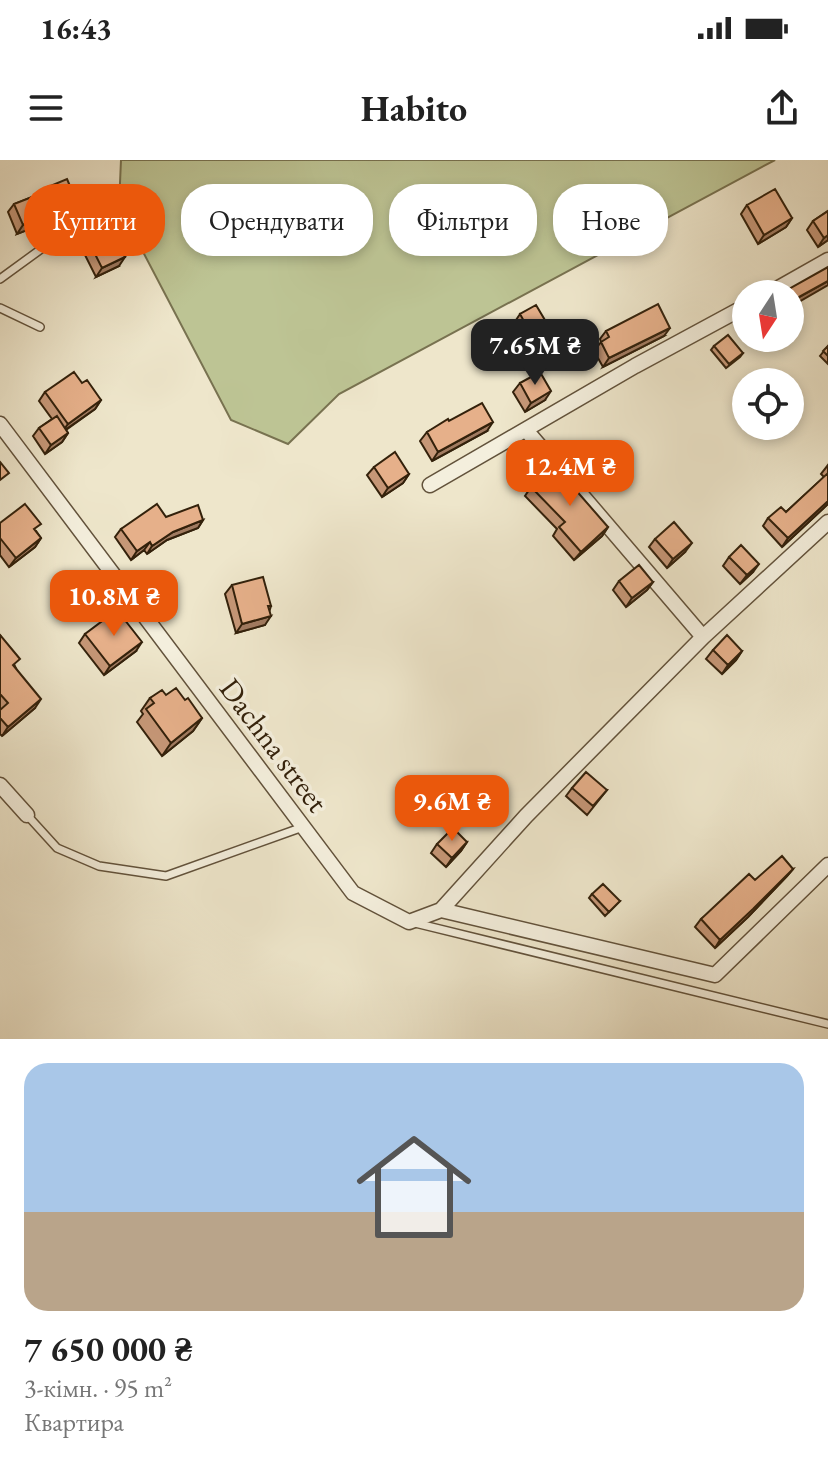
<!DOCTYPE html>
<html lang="uk">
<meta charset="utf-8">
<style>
:root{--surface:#fff;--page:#f2f2f2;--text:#222;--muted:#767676;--line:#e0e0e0;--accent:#ea580c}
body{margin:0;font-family:"EB Garamond",serif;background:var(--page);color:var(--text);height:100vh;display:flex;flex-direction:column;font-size:30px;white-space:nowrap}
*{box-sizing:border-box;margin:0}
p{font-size:26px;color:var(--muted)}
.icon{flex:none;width:44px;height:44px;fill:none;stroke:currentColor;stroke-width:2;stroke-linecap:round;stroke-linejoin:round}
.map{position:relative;height:879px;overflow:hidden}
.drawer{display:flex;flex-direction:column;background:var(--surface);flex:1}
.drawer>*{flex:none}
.guide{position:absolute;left:24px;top:24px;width:780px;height:72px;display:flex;gap:16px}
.needle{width:52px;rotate:192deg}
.buttons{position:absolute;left:732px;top:120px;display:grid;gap:16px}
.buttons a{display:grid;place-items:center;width:72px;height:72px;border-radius:50%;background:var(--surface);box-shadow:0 4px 12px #0003;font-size:40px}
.price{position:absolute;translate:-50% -68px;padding:0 18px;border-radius:16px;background:var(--accent);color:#fff;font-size:26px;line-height:52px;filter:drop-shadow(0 2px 4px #0008)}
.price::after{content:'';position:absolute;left:50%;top:48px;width:24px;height:18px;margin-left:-12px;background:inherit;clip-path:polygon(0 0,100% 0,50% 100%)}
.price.selected{background:#222;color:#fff}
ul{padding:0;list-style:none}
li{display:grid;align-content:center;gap:16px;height:424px;padding:0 24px}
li+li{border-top:2px solid var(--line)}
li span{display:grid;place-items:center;height:248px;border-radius:24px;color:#555}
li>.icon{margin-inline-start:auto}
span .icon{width:144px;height:144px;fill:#fffc;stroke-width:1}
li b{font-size:34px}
.chip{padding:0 28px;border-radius:32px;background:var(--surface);box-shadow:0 4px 12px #0003;font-size:28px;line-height:72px}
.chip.selected{background:var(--accent);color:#fff}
.status{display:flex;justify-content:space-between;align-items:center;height:56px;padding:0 40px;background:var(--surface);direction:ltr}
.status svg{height:22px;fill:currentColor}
header{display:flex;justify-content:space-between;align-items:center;height:104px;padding:0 24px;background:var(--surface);font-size:36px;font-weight:700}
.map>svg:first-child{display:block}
.green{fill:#bdc494;stroke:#787250;stroke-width:2}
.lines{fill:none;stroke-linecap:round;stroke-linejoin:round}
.lane-casing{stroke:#62523b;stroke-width:10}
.street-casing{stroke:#62523b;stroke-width:17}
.lane{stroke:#f4efdd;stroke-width:7}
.street{stroke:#f4efdd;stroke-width:14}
.wall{fill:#c69777;stroke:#33210b;stroke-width:2}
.shaded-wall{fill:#a17b61;stroke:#33210b;stroke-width:2}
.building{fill:#e6b08a;stroke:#33210b;stroke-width:2}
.labels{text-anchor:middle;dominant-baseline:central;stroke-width:7;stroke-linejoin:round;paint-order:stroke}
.street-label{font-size:30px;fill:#33210b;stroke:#f4efdd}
</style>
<div class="status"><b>16:43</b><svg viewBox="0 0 49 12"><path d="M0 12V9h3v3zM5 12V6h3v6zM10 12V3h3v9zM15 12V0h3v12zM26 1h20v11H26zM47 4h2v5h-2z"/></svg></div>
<header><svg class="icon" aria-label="menu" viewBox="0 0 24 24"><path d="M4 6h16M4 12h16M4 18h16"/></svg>Habito<svg class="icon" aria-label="share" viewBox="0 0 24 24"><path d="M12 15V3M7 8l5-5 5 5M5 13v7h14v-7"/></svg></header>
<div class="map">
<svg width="828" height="879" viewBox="0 0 828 879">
<rect width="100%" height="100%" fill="#eee6cb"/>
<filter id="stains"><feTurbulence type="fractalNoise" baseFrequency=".0025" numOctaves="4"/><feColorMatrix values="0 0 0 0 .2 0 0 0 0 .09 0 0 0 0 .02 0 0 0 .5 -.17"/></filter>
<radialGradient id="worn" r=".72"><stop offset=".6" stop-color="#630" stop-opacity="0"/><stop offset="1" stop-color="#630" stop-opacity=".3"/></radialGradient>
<path class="green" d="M 121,0 L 775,0 L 339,234 L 288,284 L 231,260 L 119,46 Z"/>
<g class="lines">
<defs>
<path id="lane" d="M 0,119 L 96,49
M 0,148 L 40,167
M 27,655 L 57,688 L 99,706 L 166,716 L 303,667
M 415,763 L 828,864"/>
<path id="street" d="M 768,134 L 828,100
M 0,264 L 353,733 L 409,762 L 441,750 L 526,656 L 703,477 L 828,362
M 526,270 L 703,477
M 430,325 L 635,206 L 746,146
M 0,625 L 27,655
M 441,750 L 715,815 L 828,705"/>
</defs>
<use href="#lane" class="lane-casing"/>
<use href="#street" class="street-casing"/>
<use href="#lane" class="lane"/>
<use href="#street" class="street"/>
</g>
<path class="wall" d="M 48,27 L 69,47 L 41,58 L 35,67 L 17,74 L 8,52 L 14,44 L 45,32 Z
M 747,45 L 792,58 L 786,67 L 758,84 L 741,54 Z
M 828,51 L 828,80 L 818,87 L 807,70 L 813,61 Z
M 89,82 L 119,106 L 96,117 L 83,91 Z
M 520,154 L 549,186 L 532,196 L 514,163 Z
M 606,171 L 664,176 L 603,207 L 594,191 L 601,182 L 600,179 Z
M 714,186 L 743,193 L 740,197 L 726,208 L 711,190 Z
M 828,186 L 828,204 L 820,196 Z
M 82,223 L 101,240 L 95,249 L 66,270 L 68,273 L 62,282 L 45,294 L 33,276 L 39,268 L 52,259 L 39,241 L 45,232 Z
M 520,223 L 545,240 L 525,252 L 513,232 Z
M 449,261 L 487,271 L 432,301 L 420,281 L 427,272 Z
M 828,305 L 828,344 L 782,387 L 763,366 L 768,358 L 786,352 L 824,317 L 821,314 Z
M 374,307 L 409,314 L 403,323 L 382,337 L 367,315 Z
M 531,327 L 608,367 L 602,376 L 574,400 L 553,376 L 557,369 L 525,336 Z
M 166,357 L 203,360 L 198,368 L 167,380 L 147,394 L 144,390 L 131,400 L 115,377 L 121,369 Z
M 0,363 L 36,371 L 41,378 L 35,387 L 9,407 L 0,395 Z
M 655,379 L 685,392 L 667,408 L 649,387 Z
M 729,397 L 753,412 L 740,424 L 723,406 Z
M 619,421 L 653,422 L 647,430 L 626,447 L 613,430 Z
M 232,425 L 271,446 L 265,465 L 236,473 L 225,434 Z
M 85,474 L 136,491 L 104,515 L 79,483 Z
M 0,475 L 35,548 L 2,576 L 0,574 Z
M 713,490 L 742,491 L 736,500 L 722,514 L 706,499 Z
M 166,535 L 185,540 L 202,558 L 193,571 L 162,596 L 137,562 L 143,554 L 141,551 L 150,538 Z
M 572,628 L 607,630 L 587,655 L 566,636 Z
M 467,682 L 461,691 L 446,707 L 431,693 L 437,684 Z
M 793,709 L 787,716 L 748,757 L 715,788 L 695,767 L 701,759 L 755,720 Z
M 592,734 L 620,741 L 605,756 L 589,738 Z"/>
<path class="shaded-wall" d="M 75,38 L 69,47 L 41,58 L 35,67 L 17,74 L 23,65 L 40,53 Z
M 792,58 L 786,67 L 758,84 L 764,75 Z
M 828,75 L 828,80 L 818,87 L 824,78 Z
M 125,97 L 119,106 L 96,117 L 102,108 Z
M 828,121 L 828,125 L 790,147 L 790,142 Z
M 670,168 L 664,176 L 603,207 L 609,198 Z
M 555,177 L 549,186 L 532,196 L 538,187 Z
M 551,231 L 545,240 L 525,252 L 531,243 Z
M 101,240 L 95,249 L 62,272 L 68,264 Z
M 493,262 L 487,271 L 432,301 L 438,292 Z
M 68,273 L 62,282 L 45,294 L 51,285 Z
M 409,314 L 403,323 L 382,337 L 388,328 Z
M 828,341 L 828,344 L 782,387 L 788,378 Z
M 203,360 L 198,368 L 167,380 L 147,394 L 152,386 L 173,372 Z
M 608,367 L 602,376 L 574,400 L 581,392 Z
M 41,378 L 35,387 L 9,407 L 16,398 Z
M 150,382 L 144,390 L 131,400 L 137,391 Z
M 692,383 L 685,392 L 667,408 L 673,399 Z
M 759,404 L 753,412 L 740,424 L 747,415 Z
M 653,422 L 647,430 L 626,447 L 632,438 Z
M 271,456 L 265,465 L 236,473 L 242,464 Z
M 142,482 L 136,491 L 104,515 L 110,506 Z
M 742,491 L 736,500 L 722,514 L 728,505 Z
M 41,539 L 35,548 L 2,576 L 8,567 Z
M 202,558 L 193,571 L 162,596 L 171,583 Z
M 467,682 L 461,691 L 446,707 L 452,698 Z
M 793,709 L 787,716 L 748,757 L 715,788 L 720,780 Z"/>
<path class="building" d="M 67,19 L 75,38 L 40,53 L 42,58 L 23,65 L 14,44 L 50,30 L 48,27 Z
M 775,29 L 792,58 L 764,75 L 747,45 Z
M 828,51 L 828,75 L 824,78 L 813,61 Z
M 112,71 L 125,97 L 102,108 L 89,82 Z
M 828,107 L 828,121 L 790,142 L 790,134 L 780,134 Z
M 658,144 L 670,168 L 609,198 L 601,182 L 609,177 L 606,171 Z
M 536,145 L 555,177 L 538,187 L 520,154 Z
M 728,175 L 743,193 L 729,204 L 714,186 Z
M 828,186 L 828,196 L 823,191 Z
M 74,212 L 82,223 L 87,220 L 101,240 L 68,264 L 45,232 Z
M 540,212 L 551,231 L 531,243 L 520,223 Z
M 482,243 L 493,262 L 438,292 L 427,272 L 448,259 L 449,261 Z
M 57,256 L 68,273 L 51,285 L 39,268 Z
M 395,292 L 409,314 L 388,328 L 374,307 Z
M 0,302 L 9,313 L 0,320 Z
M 554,305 L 575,327 L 574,328 L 608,367 L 581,392 L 559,367 L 565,362 L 531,327 Z
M 828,313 L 828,341 L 788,378 L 768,358 L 781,347 L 786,352 Z
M 25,344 L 41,364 L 34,369 L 41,378 L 16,398 L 0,378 L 0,363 Z
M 157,344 L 166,357 L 198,345 L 203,360 L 173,372 L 152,386 L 150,382 L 137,391 L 121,369 Z
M 674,362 L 692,383 L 673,399 L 655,379 Z
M 741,385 L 759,404 L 747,415 L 729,397 Z
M 639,405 L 653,422 L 632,438 L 619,421 Z
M 263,417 L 271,446 L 268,446 L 271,456 L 242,464 L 232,425 Z
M 117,450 L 142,482 L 110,506 L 85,474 Z
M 0,475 L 20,499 L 13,505 L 41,539 L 8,567 L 0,558 L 0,550 L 8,543 L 0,534 Z
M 727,475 L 742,491 L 728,505 L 713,490 Z
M 176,528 L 185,540 L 188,538 L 202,558 L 171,583 L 146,549 L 154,543 L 150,538 L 162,530 L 166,535 Z
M 586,612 L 607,630 L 593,646 L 572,628 Z
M 453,668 L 467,682 L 452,698 L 437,684 Z
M 782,696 L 793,709 L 753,749 L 720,780 L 701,759 L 749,714 L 755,720 Z
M 603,724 L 620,741 L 609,752 L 592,734 Z"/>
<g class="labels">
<g class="street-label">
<text transform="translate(274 585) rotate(53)">Dachna street</text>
</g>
</g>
<rect width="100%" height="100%" filter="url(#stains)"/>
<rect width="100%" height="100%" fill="url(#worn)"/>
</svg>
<div class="buttons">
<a><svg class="needle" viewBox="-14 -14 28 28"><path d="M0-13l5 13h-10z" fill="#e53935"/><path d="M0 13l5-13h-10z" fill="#767676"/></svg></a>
<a><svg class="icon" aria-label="locate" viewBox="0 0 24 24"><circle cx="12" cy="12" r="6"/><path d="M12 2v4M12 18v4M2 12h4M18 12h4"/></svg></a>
</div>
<b class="price selected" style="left:535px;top:227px">7.65M ₴</b>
<b class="price" style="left:570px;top:348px">12.4M ₴</b>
<b class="price" style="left:114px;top:478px">10.8M ₴</b>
<b class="price" style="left:452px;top:683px">9.6M ₴</b>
<div class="guide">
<a class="chip selected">Купити</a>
<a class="chip">Орендувати</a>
<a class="chip">Фільтри</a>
<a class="chip">Нове</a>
</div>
</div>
<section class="drawer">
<ul>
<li><span style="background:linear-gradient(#a9c7e8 60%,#b9a48a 0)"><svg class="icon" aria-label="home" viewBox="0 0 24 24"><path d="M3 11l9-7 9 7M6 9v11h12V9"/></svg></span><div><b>7 650 000 ₴</b><p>3-кімн. · 95 m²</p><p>Квартира</p></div></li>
</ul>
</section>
